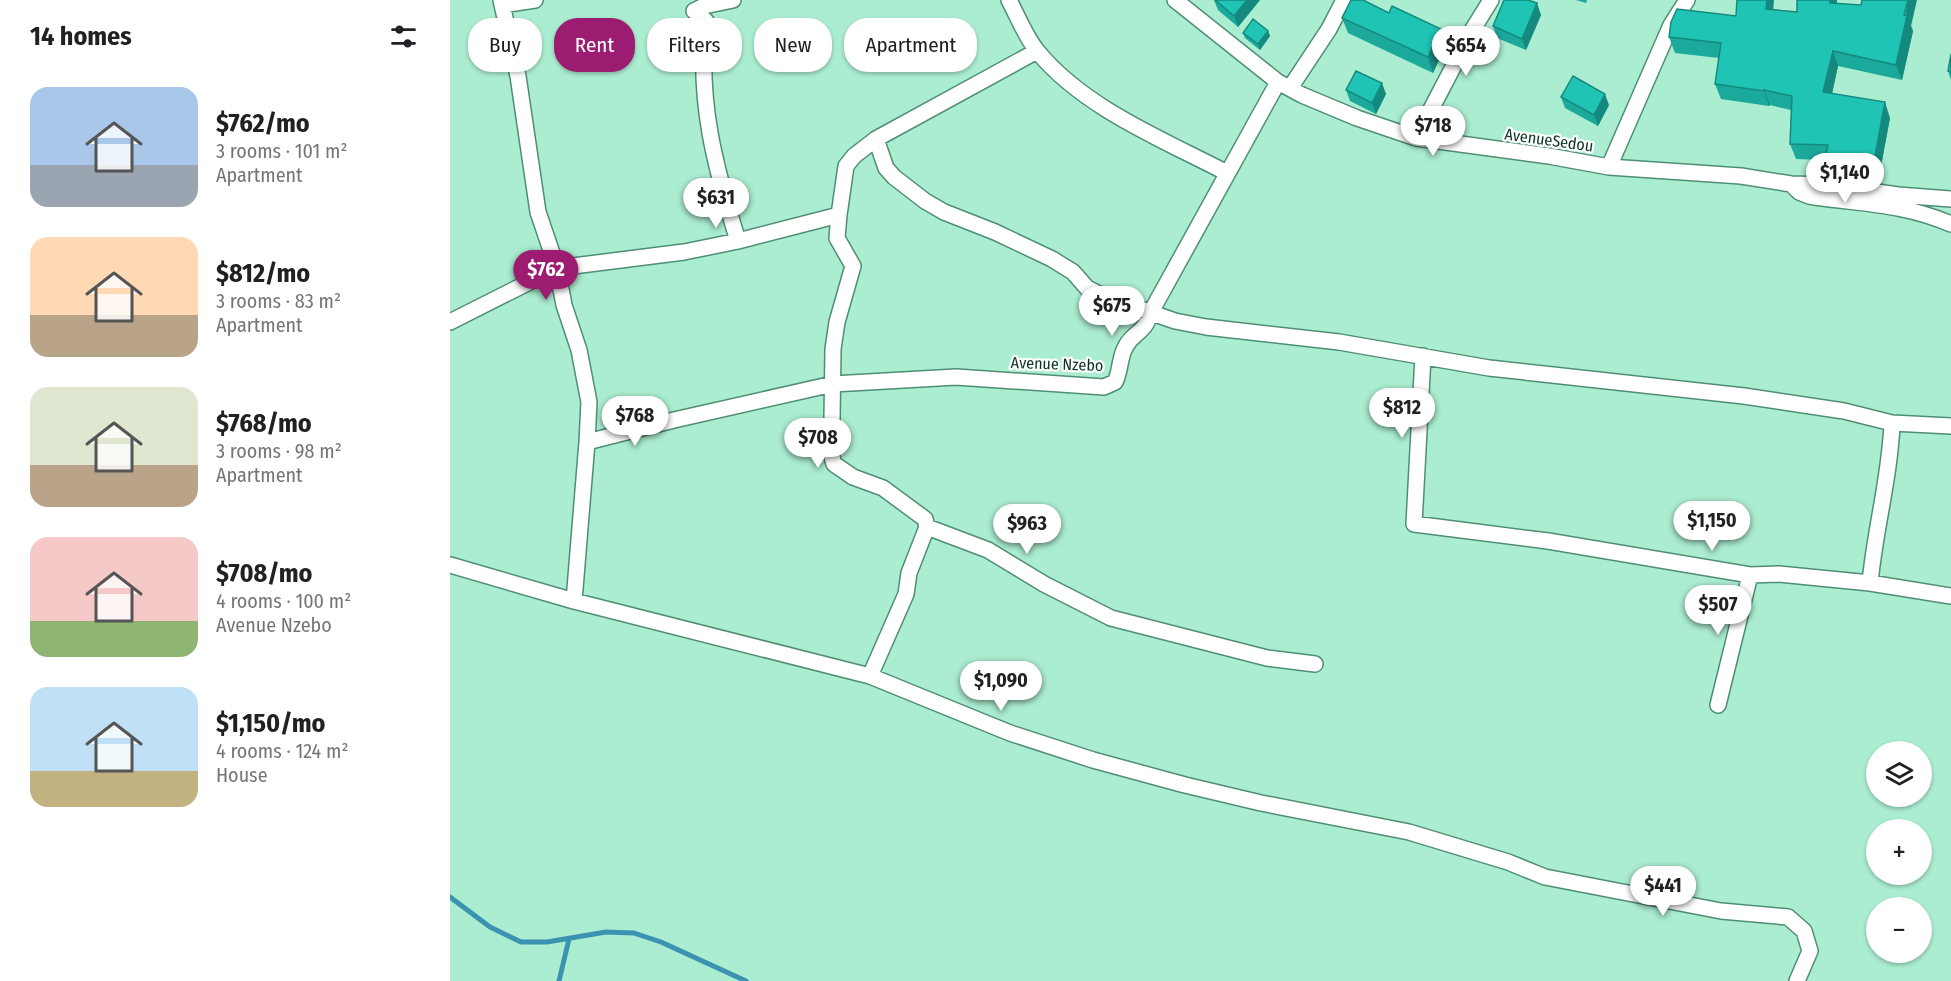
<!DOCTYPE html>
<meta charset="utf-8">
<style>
:root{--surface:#fff;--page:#f2f2f2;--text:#202124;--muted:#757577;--accent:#9b1c71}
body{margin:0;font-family:"Fira Sans Condensed",sans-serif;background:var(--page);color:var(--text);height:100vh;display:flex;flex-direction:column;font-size:22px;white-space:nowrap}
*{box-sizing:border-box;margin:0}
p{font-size:20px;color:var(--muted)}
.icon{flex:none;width:33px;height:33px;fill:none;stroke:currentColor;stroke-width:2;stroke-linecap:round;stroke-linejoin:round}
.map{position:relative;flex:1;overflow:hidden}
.details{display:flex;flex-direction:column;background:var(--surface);width:450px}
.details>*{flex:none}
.hud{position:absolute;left:18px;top:18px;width:570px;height:54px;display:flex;gap:12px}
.buttons{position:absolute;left:1416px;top:741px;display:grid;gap:12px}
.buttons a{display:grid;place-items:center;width:66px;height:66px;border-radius:50%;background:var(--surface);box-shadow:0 2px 4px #0004;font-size:30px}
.price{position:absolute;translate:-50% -51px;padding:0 14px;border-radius:21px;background:#fff;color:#222;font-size:20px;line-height:39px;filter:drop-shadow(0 2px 3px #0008)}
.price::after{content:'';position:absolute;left:50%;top:36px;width:18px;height:14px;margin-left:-9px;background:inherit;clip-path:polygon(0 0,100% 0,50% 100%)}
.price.active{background:var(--accent);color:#fff}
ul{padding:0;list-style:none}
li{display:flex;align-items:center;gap:18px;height:150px;padding:0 30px}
li span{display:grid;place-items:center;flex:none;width:168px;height:120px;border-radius:18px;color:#555}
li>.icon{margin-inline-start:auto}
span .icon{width:72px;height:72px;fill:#fffc;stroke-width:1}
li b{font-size:26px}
h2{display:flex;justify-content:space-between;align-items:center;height:72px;padding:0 30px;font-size:26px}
.tag{padding:0 21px;border-radius:24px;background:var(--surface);box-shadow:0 2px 4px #0004;font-size:21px;line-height:54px}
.tag.active{background:var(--accent);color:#fff}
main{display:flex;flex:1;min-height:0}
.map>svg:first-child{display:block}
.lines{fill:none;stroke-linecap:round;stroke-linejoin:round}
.stream{stroke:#3b92b1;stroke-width:5}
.street-casing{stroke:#4f8e74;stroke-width:18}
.street{stroke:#fff;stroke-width:15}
.wall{fill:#1ba99c}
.shaded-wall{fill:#16897f}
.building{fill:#1fc4b5;stroke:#16897f;stroke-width:1.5}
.labels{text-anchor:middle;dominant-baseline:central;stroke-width:4.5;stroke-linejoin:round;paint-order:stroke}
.street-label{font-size:16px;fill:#132e23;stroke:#f9fffc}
</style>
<main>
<section class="details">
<h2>14 homes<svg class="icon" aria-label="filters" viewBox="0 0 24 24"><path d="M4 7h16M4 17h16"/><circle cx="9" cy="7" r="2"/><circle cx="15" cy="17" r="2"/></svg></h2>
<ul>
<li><span style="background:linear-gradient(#a9c7e8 65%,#9aa5b1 0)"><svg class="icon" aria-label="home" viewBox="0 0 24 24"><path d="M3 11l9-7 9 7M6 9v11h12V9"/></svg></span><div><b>$762/mo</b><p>3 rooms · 101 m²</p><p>Apartment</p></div></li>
<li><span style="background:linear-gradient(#ffd9b3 65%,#b9a48a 0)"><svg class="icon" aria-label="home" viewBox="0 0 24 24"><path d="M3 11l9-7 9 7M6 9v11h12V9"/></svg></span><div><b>$812/mo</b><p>3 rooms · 83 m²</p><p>Apartment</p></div></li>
<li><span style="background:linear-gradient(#dfe7d0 65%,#b9a48a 0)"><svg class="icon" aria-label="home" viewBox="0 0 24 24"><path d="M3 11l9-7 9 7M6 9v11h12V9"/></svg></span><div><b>$768/mo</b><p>3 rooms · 98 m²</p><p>Apartment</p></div></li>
<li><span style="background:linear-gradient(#f6c9c9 70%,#8fb573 0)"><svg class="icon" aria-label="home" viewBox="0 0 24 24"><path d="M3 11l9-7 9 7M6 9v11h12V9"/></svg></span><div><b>$708/mo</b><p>4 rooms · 100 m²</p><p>Avenue Nzebo</p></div></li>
<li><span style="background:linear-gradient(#bfe0f5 70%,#c2b280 0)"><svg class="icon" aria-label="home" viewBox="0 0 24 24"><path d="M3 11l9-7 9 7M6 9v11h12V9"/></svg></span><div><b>$1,150/mo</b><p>4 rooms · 124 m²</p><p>House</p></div></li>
</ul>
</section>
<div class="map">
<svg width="1501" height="981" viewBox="0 0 1501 981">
<rect width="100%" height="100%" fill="#abedd0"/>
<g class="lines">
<path class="stream" d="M 0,897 L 40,927 L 71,942 L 97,942 L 156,932 L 184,933 L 211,942 L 296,981
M 109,981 L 119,939"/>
<defs>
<path id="street" d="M 51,0 L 68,76 L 88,212 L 107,268 L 114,305 L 129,350 L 139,402 L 137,442 L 124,601
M 559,0 C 568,17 576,38 588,52 C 634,108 714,140 777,173
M 725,0 L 828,82 L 852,95 L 907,118 L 966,138 L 1099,156 L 1159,167 L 1291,176 L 1341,184 L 1378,185 L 1448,195 L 1501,199
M 53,5 L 85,0
M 840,88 L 879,29 L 894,0
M 966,138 L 1023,29 L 1041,0
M 426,139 L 436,168 L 444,177 L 475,201 L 494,212 L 545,232 L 602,259 L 623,272 L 637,288 L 653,296 L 725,321 L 756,327 L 889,342 L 1039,368 L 1294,396 L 1394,411 L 1442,423 C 1440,477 1425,529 1420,583 L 1501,596
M 1159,167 L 1221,25 L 1237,0
M 1341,184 L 1349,192 L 1359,196 C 1410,204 1452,203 1501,224
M 389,215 L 387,238 L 403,266 L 387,322 L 383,349 L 382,419 L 377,439 L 384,464 L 403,477 L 433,488 L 475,519 L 477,527 L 459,573 L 456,594 L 420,676
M 288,241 L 389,215 L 396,166 L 404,156 L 426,139 L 587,51
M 0,322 L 107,268 L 234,252 L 288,241 C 265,167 247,100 256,21 L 244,11 L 254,6 L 283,0
M 973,356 L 964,524 L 1098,541 L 1300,575 L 1329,574 L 1420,583
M 1442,423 L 1501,426
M 137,442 L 224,420 L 383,384 L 506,377 L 654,387 L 665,382 C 671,371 669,357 676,346 C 684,331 694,335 701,312 L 828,82
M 477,527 L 538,550 L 594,584 L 661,618 L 817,658 L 865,664
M 0,565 L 124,601 L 420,676 L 560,733 L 643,760 L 735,785 L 811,803 L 959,832 L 1058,862 L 1095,877 L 1271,911 L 1338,917 L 1354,931 L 1360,951 L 1347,981
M 1268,705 L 1300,575"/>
</defs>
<use href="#street" class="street-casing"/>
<use href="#street" class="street"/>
</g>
<path class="wall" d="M 764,0 L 810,0 L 788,27 L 768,10 Z
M 1126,0 L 1137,0 L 1136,3 Z
M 1347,0 L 1387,0 L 1387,3 L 1461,26 L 1463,31 L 1452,80 L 1388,66 L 1382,94 L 1440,118 L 1428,182 L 1380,175 L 1374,160 L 1346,159 L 1340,144 L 1341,110 L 1320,105 L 1319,106 L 1271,99 L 1265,84 L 1269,58 L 1225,53 L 1219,37 L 1286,16 L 1323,10 L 1347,12 Z
M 939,13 L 991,29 L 996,45 L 983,73 L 898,33 L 892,18 Z
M 1091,15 L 1076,50 L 1047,38 L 1043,26 Z
M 818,31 L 820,36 L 810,50 L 795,38 L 793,33 Z
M 1501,54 L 1501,80 L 1498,71 Z
M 896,90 L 936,94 L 926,114 L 900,101 Z
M 1111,97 L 1159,105 L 1148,126 L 1115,108 Z"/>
<path class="shaded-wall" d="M 797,0 L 810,0 L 788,27 L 784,16 Z
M 1317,0 L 1324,0 L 1322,24 L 1316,9 Z
M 1380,0 L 1387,0 L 1386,18 L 1380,3 Z
M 1458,0 L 1467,0 L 1461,26 L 1463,31 L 1452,80 L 1446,65 Z
M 1087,3 L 1091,15 L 1076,50 L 1072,39 Z
M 991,29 L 996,45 L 983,73 L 978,57 Z
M 818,31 L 820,36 L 810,50 L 808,44 Z
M 1383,51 L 1388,66 L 1379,107 L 1373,92 Z
M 932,83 L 936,94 L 926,114 L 922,103 Z
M 1314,90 L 1320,105 L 1319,106 L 1314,91 Z
M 1155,94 L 1159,105 L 1148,126 L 1144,115 Z
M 1435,102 L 1440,118 L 1428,182 L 1423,167 Z"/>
<path class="building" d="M 765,0 L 797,0 L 784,16 Z
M 901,0 L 913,0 L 939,13 L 942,6 L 991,29 L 978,57 L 892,18 Z
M 1054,0 L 1078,0 L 1087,3 L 1072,39 L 1043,26 Z
M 1287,0 L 1317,0 L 1316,9 L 1347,12 L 1347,0 L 1380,0 L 1380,3 L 1411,5 L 1412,0 L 1458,0 L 1454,15 L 1457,16 L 1446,65 L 1383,51 L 1373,92 L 1435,102 L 1423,167 L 1374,160 L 1378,145 L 1340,144 L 1342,96 L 1314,90 L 1314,91 L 1265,84 L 1271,43 L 1219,37 L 1221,22 L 1227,9 L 1286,16 Z
M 803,19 L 818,31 L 808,44 L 793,33 Z
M 1501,54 L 1501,72 L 1498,71 Z
M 906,71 L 932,83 L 922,103 L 896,90 Z
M 1123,76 L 1155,94 L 1144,115 L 1111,97 Z"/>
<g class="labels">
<g class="street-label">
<text transform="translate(1099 140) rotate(8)">AvenueSedou</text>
<text transform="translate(607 364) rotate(2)">Avenue Nzebo</text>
</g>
</g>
</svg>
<div class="buttons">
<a><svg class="icon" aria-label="layers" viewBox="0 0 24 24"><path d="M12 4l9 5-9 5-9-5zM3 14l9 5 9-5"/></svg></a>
<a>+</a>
<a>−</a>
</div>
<b class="price" style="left:1016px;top:77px">$654</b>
<b class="price" style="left:983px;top:157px">$718</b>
<b class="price" style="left:1395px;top:204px">$1,140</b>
<b class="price" style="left:266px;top:229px">$631</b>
<b class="price active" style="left:96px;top:301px">$762</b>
<b class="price" style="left:662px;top:337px">$675</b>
<b class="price" style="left:952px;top:439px">$812</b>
<b class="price" style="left:185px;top:447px">$768</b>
<b class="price" style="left:368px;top:469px">$708</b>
<b class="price" style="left:1262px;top:552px">$1,150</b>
<b class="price" style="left:577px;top:555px">$963</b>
<b class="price" style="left:1268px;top:636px">$507</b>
<b class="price" style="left:551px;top:712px">$1,090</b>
<b class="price" style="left:1213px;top:917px">$441</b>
<div class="hud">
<a class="tag">Buy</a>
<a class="tag active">Rent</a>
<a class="tag">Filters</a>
<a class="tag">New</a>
<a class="tag">Apartment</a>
</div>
</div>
</main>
